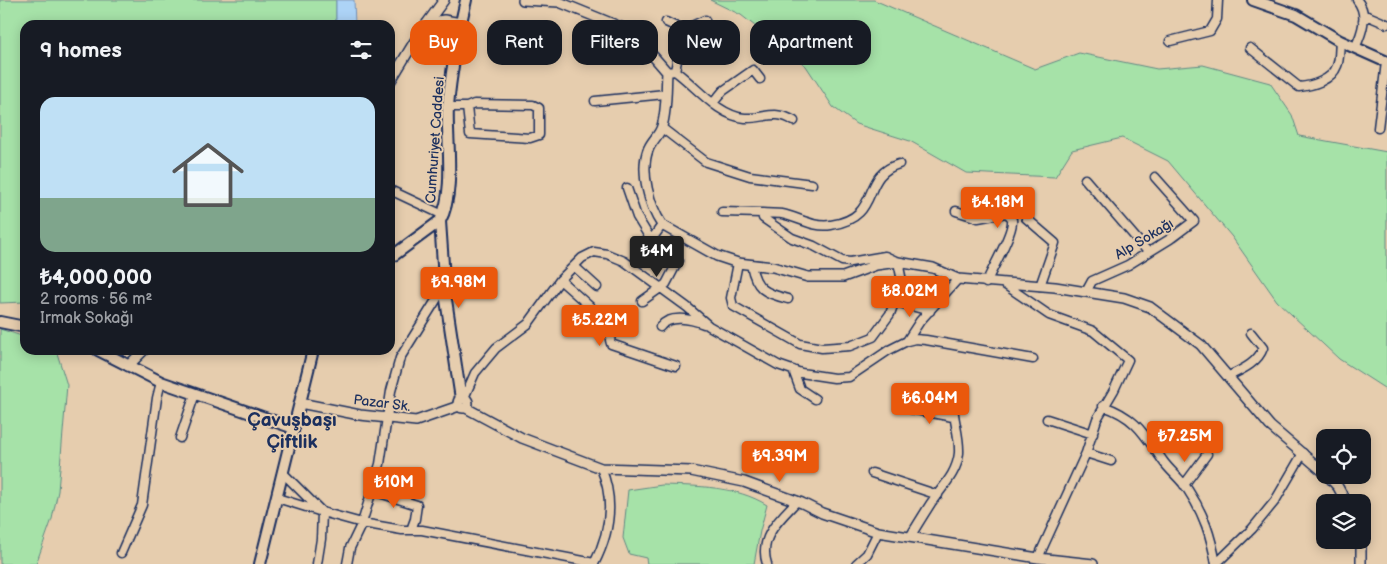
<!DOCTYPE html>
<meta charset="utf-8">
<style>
:root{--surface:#171b24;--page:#242831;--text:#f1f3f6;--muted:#9ea1a6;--accent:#ea580c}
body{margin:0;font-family:"Balsamiq Sans",sans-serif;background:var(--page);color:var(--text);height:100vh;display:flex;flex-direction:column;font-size:19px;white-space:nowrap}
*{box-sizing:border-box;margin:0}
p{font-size:16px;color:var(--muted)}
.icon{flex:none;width:28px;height:28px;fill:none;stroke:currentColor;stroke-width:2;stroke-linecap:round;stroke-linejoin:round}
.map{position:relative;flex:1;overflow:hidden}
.side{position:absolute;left:20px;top:20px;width:375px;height:335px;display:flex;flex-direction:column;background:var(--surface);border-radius:15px;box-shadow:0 2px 12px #0003}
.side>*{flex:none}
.banner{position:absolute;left:410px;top:20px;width:475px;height:45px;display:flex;gap:10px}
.tools{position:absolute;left:1316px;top:429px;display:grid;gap:10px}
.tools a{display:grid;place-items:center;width:55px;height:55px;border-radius:10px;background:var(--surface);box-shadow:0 2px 12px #0003;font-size:25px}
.price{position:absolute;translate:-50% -42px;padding:0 11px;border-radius:5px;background:var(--accent);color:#fff;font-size:16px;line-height:32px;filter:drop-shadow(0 1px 2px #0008)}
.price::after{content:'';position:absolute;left:50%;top:30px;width:15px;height:11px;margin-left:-8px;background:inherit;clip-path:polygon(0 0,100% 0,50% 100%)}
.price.current{background:#222;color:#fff}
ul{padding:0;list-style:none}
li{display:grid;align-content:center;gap:10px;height:265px;padding:0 20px}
li span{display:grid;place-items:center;height:155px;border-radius:15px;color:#555}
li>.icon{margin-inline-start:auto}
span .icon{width:90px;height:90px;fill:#fffc;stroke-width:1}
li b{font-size:21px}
h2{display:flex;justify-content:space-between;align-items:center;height:60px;padding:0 20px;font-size:21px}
.chip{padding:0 18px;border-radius:15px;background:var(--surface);box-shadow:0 2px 12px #0003;font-size:18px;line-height:45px}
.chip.current{background:var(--accent);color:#fff}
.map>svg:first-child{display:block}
.green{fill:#a6e2a8;stroke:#608883}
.water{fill:#add3f6;stroke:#7391b9}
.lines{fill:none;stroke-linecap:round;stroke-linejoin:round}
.minor-casing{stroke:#1b2f5e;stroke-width:11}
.tertiary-casing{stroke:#1b2f5e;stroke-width:12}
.secondary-casing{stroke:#1b2f5e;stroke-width:14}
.minor{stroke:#e6cdae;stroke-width:8}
.tertiary{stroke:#e6cdae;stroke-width:9}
.secondary{stroke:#e6cdae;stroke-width:10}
.labels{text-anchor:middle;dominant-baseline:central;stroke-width:4;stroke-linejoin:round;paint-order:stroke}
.street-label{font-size:14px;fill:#1b2f5e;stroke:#e6cdae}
.district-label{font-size:19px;font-weight:bold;fill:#1b2f5e;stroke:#e6cdae}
</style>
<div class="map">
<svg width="1387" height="564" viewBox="0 0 1387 564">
<rect width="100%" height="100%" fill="#e6cdae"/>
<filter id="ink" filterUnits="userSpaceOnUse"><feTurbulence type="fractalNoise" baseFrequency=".02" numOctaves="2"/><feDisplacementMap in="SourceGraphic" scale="10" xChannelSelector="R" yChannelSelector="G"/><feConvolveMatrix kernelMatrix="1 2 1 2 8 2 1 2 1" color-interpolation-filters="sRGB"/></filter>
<g filter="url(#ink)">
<path class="green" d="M 0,0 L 336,0 L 336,25 L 25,25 L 25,302 L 0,303 Z
M 710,0 L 874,0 L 1035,69 L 1079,53 L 1157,69 L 1203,65 L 1270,83 L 1292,115 L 1299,136 L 1387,152 L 1387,396 L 1384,388 L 1339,359 L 1277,301 L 1232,237 L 1168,161 L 1122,138 L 1072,150 L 1055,177 L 966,173 L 910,141 L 856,124 L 833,107 L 806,66 L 741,15 Z
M 0,329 L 25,337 L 25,350 L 56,350 L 67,385 L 58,491 L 52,519 L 36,564 L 0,564 Z
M 662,485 C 698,486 736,486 767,505 L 760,531 L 754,564 L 647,564 L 646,558 L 629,554 L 623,538 L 628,490 Z"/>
<path class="water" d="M 336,0 L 354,0 L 355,25 L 336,25 Z"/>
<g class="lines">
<defs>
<path id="minor" d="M 1363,21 L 1368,16 L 1387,24
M 666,22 L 683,30
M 1170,41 L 1210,31 L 1217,19 L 1218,0
M 1250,48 L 1299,87 C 1312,86 1332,80 1337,66 C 1340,59 1339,49 1340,41
M 1355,48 C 1362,33 1369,15 1357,0
M 675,71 L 683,30 L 705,20
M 667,72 L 675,71 C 696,86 718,116 745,118 C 764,119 775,109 794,121
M 595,101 L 665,94
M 713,103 L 723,91 L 753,70 L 760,79
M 448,107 L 467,107 L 474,104 L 533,105 L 539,108 L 539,135 L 530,138 L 470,134 L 467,107
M 662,128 L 706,162 L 750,176 L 812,184
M 1378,128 L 1386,62
M 1085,179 L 1148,252
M 627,188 L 637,217 L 651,240
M 390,190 L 443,215
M 956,211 L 978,218 L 1006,213 C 1009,215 1013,218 1012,222 C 1012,235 992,269 986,283
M 722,212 L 762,213
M 1026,218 L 1055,243 L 1040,286
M 738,263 L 731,298 L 733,306 L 800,344 L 822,348 L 850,346 L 873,337 L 890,314 L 902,281 L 898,262 L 885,256 L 850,262 L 842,261 L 814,246 L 792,238 L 763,218 L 762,213 C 769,214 776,213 782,214 C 798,217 813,228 831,225 C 883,217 859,176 899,164
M 751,265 C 756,289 764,293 788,299
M 574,266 L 597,287
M 632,267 L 662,225
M 560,280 L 613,327 L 610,340 L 611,344 L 676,366
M 1004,284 L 1049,315 L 1093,331 L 1128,360 L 1114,390 L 1097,419 L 1086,453 L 1038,558
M 1086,292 L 1092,281 L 1128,265 L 1170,239 L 1194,221 L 1155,177
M 642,301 L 666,284 L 678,261
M 896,302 L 930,311
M 660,327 C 670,314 691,319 704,324
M 907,341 L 915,339 L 926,340 L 1033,359
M 793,370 L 800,389 L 815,399
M 1229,376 C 1241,370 1258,363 1263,348 L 1251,333
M 464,398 L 475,373 L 496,348 L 528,324 L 560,280 L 582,258 L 594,252 L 607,254 L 624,261 L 687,307 L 709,326 L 778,365 L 801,373 L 834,378 L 849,377 L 889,350 L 907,341 L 920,321 L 958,279
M 1103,406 C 1136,417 1144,434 1163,461 C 1170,471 1181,479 1188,490 C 1204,514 1211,536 1216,564
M 911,409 L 953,417
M 1047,419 L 1093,434
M 180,438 L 195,394
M 1086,453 L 1111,461
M 283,473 L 322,512 L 362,523 L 380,464 L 391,391 L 400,358 L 438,297 L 445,293
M 872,473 L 938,495
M 1184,485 L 1207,454
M 373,491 L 417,505 L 415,519 L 411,530
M 277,498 L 322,512 L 321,539 L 317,564
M 910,537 C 917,525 924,514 931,503 C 942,487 957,474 959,453 C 960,433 951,415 953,395
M 121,553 L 142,505 L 157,398 L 161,382
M 347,564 L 350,548 L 362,523 L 402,530 L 422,530 L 594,563
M 594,564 C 610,533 615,501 601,468
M 767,564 C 758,537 780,519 797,501
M 856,564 L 867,554 L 878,532
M 1216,564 L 1252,529 L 1275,501 L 1303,453"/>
<path id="tertiary" d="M 523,0 L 559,2 L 623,28 L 634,34 L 667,72 C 666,89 667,110 662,126 C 660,135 651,141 648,150 C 640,171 649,206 662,225 L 717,256 L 738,263 L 773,267 L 808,277 L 843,277 L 876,265 L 898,262 L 933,268 L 958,279 L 1055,287 L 1124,298 L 1150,307 L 1201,345 L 1270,426 L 1325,473
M 427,23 L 444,20 L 461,23
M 390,82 L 419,34 L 444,0
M 128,366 L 144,350
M458 403a5 5 0 1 1 10 0a5 5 0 1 1-10 0Z
M 300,403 L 360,415 L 416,421 L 459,406
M 466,408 L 522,438 L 601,468 L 691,471 L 744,482 L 802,503 L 822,513 L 878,532 L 1038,558 L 1093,564
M 1327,475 L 1338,487 L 1346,502
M 1361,540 L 1361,564"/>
<path id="secondary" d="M 1253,0 L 1296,15 L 1340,41 L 1387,62
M 440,221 L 445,293 L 461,399
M 390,258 L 440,221 C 456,191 446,139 448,106 C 451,71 458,35 466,0
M 0,322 L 25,327
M 98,350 L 161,382 L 294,428
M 260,564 L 313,350"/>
</defs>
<use href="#minor" class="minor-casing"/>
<use href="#tertiary" class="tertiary-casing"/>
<use href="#secondary" class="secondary-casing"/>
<use href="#minor" class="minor"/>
<use href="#tertiary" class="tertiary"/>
<use href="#secondary" class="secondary"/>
</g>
</g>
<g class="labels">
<g class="street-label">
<text transform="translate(435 140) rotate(-86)">Cumhuriyet Caddesi</text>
<text transform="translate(1144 239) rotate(-31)">Alp Sokağı</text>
<text transform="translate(382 403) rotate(7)">Pazar Sk.</text>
</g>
<g class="district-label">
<text x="292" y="420">Çavuşbaşı<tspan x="292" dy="22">Çiftlik</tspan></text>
</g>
</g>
</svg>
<div class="tools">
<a><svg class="icon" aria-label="locate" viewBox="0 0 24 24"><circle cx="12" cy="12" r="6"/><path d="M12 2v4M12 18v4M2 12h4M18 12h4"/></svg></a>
<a><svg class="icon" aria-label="layers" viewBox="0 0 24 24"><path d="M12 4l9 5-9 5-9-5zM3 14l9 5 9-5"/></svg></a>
</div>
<b class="price" style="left:998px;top:229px">₺4.18M</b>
<b class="price current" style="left:657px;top:278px">₺4M</b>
<b class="price" style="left:459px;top:309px">₺9.98M</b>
<b class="price" style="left:910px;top:318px">₺8.02M</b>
<b class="price" style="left:600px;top:347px">₺5.22M</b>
<b class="price" style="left:930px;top:425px">₺6.04M</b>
<b class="price" style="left:1185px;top:463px">₺7.25M</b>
<b class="price" style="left:780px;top:483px">₺9.39M</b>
<b class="price" style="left:394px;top:509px">₺10M</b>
<div class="banner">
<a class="chip current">Buy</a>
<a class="chip">Rent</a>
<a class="chip">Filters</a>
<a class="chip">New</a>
<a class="chip">Apartment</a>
</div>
<section class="side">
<h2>9 homes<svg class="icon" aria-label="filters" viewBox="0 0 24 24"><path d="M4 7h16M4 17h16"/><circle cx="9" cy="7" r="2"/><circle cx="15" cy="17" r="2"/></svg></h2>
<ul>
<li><span style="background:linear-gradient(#bfe0f5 65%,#7fa58c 0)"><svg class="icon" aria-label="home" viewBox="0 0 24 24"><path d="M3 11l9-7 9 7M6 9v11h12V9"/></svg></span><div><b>₺4,000,000</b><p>2 rooms · 56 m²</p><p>Irmak Sokağı</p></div></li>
</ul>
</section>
</div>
